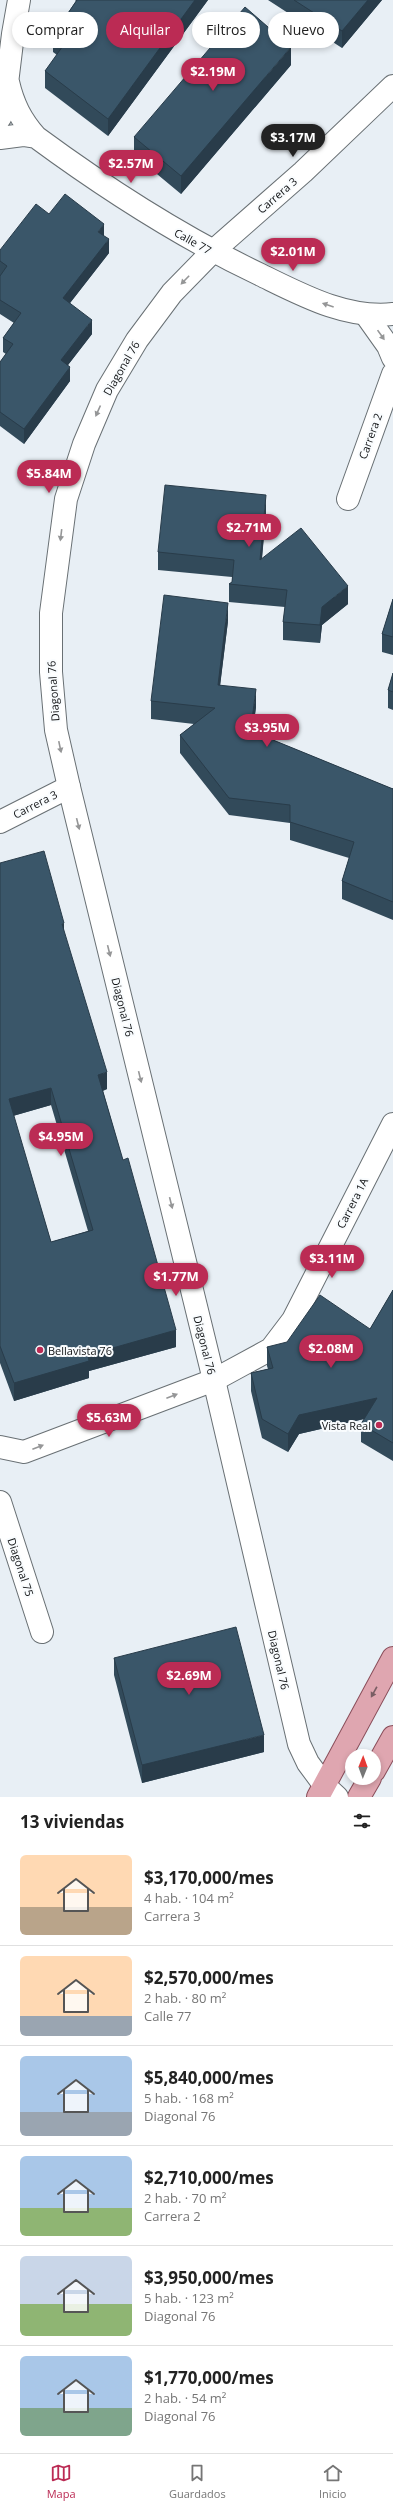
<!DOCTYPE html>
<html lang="es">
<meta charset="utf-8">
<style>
:root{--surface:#fff;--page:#f6f6f6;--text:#222;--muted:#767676;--line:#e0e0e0;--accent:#bb2b54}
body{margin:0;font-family:"Open Sans",sans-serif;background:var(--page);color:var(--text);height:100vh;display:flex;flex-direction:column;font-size:15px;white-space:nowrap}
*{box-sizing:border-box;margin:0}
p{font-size:13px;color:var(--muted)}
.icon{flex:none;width:22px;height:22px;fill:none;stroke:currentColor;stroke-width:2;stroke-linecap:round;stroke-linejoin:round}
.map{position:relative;height:1797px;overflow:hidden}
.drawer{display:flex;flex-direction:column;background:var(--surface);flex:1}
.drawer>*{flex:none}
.guide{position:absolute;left:12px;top:12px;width:369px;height:36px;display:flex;gap:8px}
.needle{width:26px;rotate:1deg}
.fabs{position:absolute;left:345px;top:1749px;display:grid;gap:8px}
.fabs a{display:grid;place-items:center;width:36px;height:36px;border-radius:50%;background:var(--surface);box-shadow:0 2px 6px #0003;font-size:20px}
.price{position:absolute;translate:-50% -34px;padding:0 9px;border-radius:14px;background:var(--accent);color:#fff;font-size:13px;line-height:26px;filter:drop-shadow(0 1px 2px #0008)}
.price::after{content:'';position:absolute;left:50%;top:24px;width:12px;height:9px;margin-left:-6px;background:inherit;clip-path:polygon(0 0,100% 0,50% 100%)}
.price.selected{background:#222;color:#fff}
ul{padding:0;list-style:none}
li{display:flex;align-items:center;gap:12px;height:100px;padding:0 20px}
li+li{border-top:1px solid var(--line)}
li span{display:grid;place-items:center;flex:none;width:112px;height:80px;border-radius:6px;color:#555}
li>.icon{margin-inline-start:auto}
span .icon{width:48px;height:48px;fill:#fffc;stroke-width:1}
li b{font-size:17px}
h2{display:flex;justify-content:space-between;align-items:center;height:48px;padding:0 20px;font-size:17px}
.pill{padding:0 14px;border-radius:18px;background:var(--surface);box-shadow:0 2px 6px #0003;font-size:14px;line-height:36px}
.pill.selected{background:var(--accent);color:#fff}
.dock{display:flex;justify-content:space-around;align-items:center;height:56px;border-top:1px solid var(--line);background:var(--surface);font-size:11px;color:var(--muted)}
.dock a{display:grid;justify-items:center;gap:2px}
.dock .selected{color:var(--accent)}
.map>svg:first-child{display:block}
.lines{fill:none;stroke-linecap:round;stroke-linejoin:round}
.minor-casing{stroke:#697074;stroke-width:24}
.tertiary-casing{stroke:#697074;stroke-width:24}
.primary-casing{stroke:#894d59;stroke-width:24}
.minor{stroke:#fff;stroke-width:22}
.tertiary{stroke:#fff;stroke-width:22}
.primary{stroke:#dfa6b0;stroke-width:22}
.wall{fill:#324a5a;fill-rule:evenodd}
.shaded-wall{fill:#293c4a}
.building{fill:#3a5669;stroke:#293c4a;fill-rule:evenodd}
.oneway{fill:#959697}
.oneway2{fill:#795e64}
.poi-dot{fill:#bb2b54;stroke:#f9fcfe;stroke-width:1.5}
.labels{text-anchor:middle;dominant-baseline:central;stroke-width:4;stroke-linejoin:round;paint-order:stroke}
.street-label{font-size:11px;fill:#131517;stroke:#f9fcfe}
.poi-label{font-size:11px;fill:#131517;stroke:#f9fcfe;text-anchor:start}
</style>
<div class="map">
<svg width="393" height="1797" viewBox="0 0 393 1797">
<rect width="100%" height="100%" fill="#e8eff5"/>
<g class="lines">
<defs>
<path id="minor" d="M 212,252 L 303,172 L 393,86
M 366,315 L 388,346 L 393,358
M 348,499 L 393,374
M 0,822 L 69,787
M 0,1447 L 24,1452 L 214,1380 L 271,1349 L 293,1320 L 393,1124
M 0,1502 L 42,1632
M 325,1786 L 337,1797"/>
<path id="tertiary" d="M 8,82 C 13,104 21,120 36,137 C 108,190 181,237 261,275 C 302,295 346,319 393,314
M 0,118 L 4,108 L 13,34 L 19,0
M 0,138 L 23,135 L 36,137
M 212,252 L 172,293 L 137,340 L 107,390 L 84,444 L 66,499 L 51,613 L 51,672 L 56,730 L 69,787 L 214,1380 L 299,1744 L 308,1763 L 325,1786"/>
<path id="primary" d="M 374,1771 L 393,1737
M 318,1797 L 393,1658
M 359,1797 L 370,1778"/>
</defs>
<use href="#minor" class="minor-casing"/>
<use href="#tertiary" class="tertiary-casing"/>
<use href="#primary" class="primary-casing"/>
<use href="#minor" class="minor"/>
<use href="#tertiary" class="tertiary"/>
<use href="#primary" class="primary"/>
</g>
<path class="wall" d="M 75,0 L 208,0 L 108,136 L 45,88 L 45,71 L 57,55 L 53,52 L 53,35 L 76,1 Z
M 268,0 L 382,0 L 342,48 Z
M 291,65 L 181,194 L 134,155 L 134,137 Z
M 49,214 L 104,236 L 109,253 L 70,303 L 92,334 L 68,365 L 70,381 L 24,444 L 0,426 L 0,362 L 6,354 L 3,352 L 3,338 L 14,323 L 0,314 L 0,261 Z
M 266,513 L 262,559 L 348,604 L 322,625 L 320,643 L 283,640 L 283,622 L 285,607 L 229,602 L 229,584 L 232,582 L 232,577 L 158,570 L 158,552 Z
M 393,599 L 393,655 L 382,652 L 382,634 Z
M 228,621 L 220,685 L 256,707 L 252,735 L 273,740 L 393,789 L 393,788 L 393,920 L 342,899 L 342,881 L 349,858 L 290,840 L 290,823 L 229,815 L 180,753 L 180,735 L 194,724 L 151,719 L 151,701 Z
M 393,673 L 393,710 L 388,708 L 388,690 Z
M 0,863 L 64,933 L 107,1089 L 103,1091 L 176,1347 L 89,1371 L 89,1378 L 14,1401 L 0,1363 ZM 51,1105 L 88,1231 L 51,1242 L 13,1116 Z
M 393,1290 L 393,1461 L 361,1442 L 361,1424 L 364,1419 L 299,1434 L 288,1452 L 262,1438 L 251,1391 L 251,1373 L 268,1369 L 267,1366 L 267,1347 L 370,1329 Z
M 114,1658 L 264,1752 L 142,1783 L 114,1675 Z"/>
<path class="shaded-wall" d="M 195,0 L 208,0 L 108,136 L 108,119 Z
M 368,0 L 382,0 L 342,48 L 342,31 Z
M 291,47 L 291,65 L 181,194 L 181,176 Z
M 104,224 L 104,238 L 98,232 Z
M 109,239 L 109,253 L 63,312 L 63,298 Z
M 92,320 L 92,334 L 61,374 L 61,360 Z
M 70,367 L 70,381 L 24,444 L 24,429 Z
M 266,495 L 266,513 L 260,578 L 260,560 Z
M 348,586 L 348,604 L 322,625 L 320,643 L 320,625 L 322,607 Z
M 228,603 L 228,621 L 218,703 L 218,685 Z
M 256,689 L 256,707 L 250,753 L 250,735 Z
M 64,923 L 64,941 L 62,924 Z
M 107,1072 L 107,1089 L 98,1092 L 98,1075 Z
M 51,1088 L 51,1105 L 9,1117 L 9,1099 Z
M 176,1330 L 176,1347 L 89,1371 L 89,1378 L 14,1401 L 14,1383 L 88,1355 Z
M 377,1398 L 377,1416 L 299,1434 L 288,1452 L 288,1434 L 299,1415 Z
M 264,1735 L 264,1752 L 142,1783 L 142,1765 Z"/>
<path class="building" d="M 77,0 L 195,0 L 108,119 L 45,71 L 65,43 L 53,35 Z
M 294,0 L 368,0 L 342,31 Z
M 245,7 L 291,47 L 181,176 L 134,137 Z
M 65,194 L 104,224 L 98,232 L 109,239 L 63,298 L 92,320 L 61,360 L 70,367 L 24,429 L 0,412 L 0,362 L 13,344 L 3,338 L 21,313 L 0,300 L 0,276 L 7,266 L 0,261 L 0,250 L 36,204 L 49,214 Z
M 165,485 L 266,495 L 260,560 L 301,528 L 348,586 L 322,607 L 320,625 L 283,622 L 287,590 L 229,584 L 232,582 L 234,560 L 158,552 Z
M 164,595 L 228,603 L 218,685 L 256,689 L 250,735 L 273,737 L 273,740 L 393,789 L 393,788 L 393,902 L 342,881 L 354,842 L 290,822 L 290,805 L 229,798 L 180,735 L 215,708 L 151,701 Z
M 393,599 L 393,637 L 382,634 Z
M 393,673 L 393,692 L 388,690 Z
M 44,851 L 64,923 L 62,924 L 107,1072 L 98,1075 L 123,1160 L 128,1158 L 176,1330 L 88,1355 L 89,1361 L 14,1383 L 0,1346 L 0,863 ZM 51,1088 L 93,1230 L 51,1242 L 9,1099 Z
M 393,1290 L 393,1443 L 361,1424 L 377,1398 L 299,1415 L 288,1434 L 262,1419 L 251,1373 L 273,1368 L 267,1347 L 287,1342 L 320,1295 L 370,1329 Z
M 236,1627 L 264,1735 L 142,1765 L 114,1658 Z"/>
<defs><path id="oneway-solid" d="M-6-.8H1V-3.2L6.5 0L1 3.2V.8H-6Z"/></defs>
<g class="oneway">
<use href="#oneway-solid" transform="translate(185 280) rotate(134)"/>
<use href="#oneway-solid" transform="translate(328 305) rotate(-161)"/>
<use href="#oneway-solid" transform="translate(381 335) rotate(55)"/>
<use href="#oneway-solid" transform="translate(98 411) rotate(114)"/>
<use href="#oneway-solid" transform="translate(61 535) rotate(97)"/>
<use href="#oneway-solid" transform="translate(60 747) rotate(78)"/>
<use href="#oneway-solid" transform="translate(78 824) rotate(76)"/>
<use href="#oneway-solid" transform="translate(109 951) rotate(76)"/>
<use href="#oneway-solid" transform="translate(140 1077) rotate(76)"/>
<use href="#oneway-solid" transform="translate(171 1203) rotate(76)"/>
<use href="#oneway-solid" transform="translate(172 1396) rotate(-21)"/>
<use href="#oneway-solid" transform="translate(38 1447) rotate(-21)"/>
</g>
<use class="oneway2" href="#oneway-solid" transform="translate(374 1692) rotate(119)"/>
<g class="poi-dot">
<circle cx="40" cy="1350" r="4"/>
<circle cx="379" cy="1425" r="4"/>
</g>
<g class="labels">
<g class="street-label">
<text transform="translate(277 195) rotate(-41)">Carrera 3</text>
<text transform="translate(193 241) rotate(29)">Calle 77</text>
<text transform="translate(121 368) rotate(-60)">Diagonal 76</text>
<text transform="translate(370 436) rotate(-70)">Carrera 2</text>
<text transform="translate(53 691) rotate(-94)">Diagonal 76</text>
<text transform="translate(35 804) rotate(-27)">Carrera 3</text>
<text transform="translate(123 1007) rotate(76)">Diagonal 76</text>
<text transform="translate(352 1203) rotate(-63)">Carrera 1A</text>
<text transform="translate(205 1345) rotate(76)">Diagonal 76</text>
<text transform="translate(21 1567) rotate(72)">Diagonal 75</text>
<text transform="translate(279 1660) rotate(77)">Diagonal 76</text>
</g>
<g class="poi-label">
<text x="48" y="1350">Bellavista 76</text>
<text x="371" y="1425" text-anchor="end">Vista Real</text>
</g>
</g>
</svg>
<div class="fabs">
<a><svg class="needle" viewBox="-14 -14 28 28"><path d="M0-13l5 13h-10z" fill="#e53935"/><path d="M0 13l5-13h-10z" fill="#767676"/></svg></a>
</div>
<b class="price" style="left:213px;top:92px">$2.19M</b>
<b class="price selected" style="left:293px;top:158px">$3.17M</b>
<b class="price" style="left:131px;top:184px">$2.57M</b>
<b class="price" style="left:293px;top:272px">$2.01M</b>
<b class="price" style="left:49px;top:494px">$5.84M</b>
<b class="price" style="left:249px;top:548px">$2.71M</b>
<b class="price" style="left:267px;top:748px">$3.95M</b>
<b class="price" style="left:61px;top:1157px">$4.95M</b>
<b class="price" style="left:332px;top:1279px">$3.11M</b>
<b class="price" style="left:176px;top:1297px">$1.77M</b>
<b class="price" style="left:331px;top:1369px">$2.08M</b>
<b class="price" style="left:109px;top:1438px">$5.63M</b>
<b class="price" style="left:189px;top:1696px">$2.69M</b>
<div class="guide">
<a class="pill">Comprar</a>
<a class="pill selected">Alquilar</a>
<a class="pill">Filtros</a>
<a class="pill">Nuevo</a>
</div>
</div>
<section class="drawer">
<h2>13 viviendas<svg class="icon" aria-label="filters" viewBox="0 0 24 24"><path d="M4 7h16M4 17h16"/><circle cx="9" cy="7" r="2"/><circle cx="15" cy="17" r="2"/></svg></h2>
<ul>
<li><span style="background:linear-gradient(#ffd9b3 65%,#b9a48a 0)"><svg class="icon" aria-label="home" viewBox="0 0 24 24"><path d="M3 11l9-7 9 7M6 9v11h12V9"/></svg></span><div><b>$3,170,000/mes</b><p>4 hab. · 104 m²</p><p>Carrera 3</p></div></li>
<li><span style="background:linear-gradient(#ffd9b3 75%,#9aa5b1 0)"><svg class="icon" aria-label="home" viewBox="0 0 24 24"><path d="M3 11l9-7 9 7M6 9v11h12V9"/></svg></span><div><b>$2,570,000/mes</b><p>2 hab. · 80 m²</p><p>Calle 77</p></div></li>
<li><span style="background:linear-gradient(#a9c7e8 70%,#9aa5b1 0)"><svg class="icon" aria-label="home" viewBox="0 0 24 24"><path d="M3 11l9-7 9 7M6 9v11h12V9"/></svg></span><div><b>$5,840,000/mes</b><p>5 hab. · 168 m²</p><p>Diagonal 76</p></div></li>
<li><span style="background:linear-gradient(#a9c7e8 65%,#8fb573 0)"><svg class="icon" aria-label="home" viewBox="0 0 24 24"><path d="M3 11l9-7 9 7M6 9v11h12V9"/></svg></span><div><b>$2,710,000/mes</b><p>2 hab. · 70 m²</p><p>Carrera 2</p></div></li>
<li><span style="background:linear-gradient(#c9d6e8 60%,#8fb573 0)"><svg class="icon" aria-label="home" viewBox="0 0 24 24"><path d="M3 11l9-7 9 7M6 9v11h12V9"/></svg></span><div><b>$3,950,000/mes</b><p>5 hab. · 123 m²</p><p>Diagonal 76</p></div></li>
<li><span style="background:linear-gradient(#a9c7e8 65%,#7fa58c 0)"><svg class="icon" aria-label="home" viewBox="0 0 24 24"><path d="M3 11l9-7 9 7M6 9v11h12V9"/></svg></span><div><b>$1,770,000/mes</b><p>2 hab. · 54 m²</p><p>Diagonal 76</p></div></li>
</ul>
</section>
<nav class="dock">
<a class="selected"><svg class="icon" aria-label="map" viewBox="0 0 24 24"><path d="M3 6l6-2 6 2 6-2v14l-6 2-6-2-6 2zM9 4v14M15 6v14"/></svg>Mapa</a>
<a><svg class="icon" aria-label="saved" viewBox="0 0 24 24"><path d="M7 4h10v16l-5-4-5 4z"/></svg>Guardados</a>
<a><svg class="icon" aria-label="home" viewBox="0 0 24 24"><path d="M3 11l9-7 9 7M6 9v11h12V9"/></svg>Inicio</a>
</nav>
